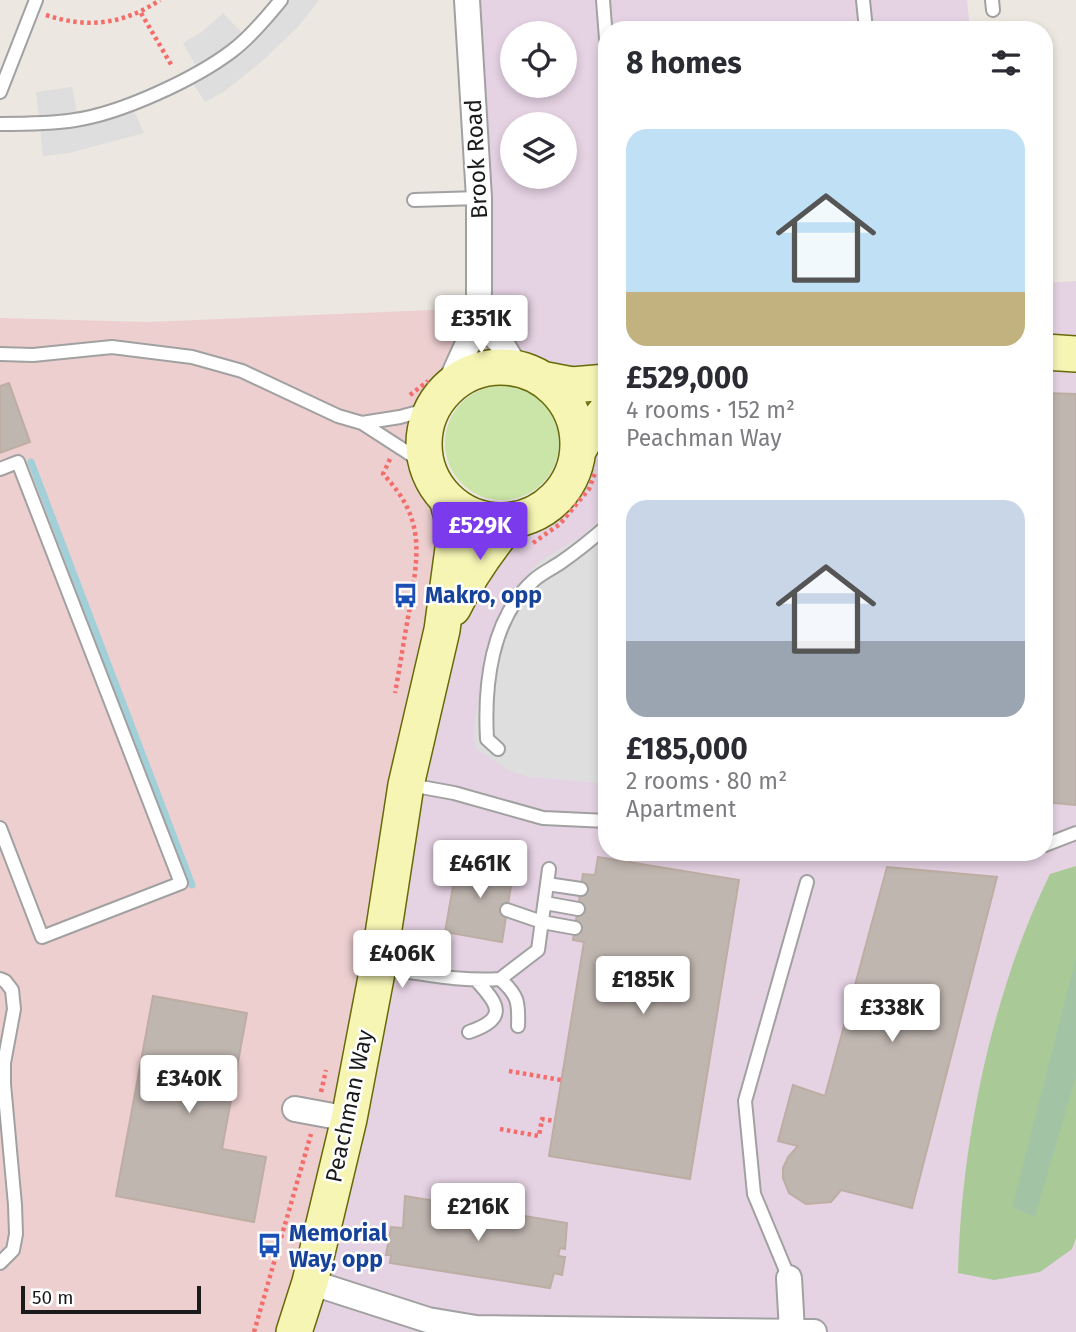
<!DOCTYPE html>
<meta charset="utf-8">
<style>
:root{--surface:#fff;--page:#f2f2f3;--text:#2b2b33;--muted:#7c7c81;--accent:#7c3aed}
body{margin:0;font-family:"Fira Sans",sans-serif;background:var(--page);color:var(--text);height:100vh;display:flex;flex-direction:column;font-size:26px;white-space:nowrap}
*{box-sizing:border-box;margin:0}
p{font-size:23px;color:var(--muted)}
.icon{flex:none;width:38px;height:38px;fill:none;stroke:currentColor;stroke-width:2;stroke-linecap:round;stroke-linejoin:round}
.map{position:relative;flex:1;overflow:hidden}
.sheet{position:absolute;left:598px;top:21px;width:455px;height:840px;display:flex;flex-direction:column;background:var(--surface);border-radius:28px;box-shadow:0 4px 10px #0003}
.sheet>*{flex:none}
.tools{position:absolute;left:500px;top:21px;display:grid;gap:14px}
.tools a{display:grid;place-items:center;width:77px;height:77px;border-radius:50%;background:var(--surface);box-shadow:0 4px 10px #0003;font-size:35px}
.scale{position:absolute;left:21px;bottom:18px;width:180px;box-sizing:border-box;padding-left:7px;border:4px solid #1a1a1a;border-top:0;font-size:19px;line-height:24px;white-space:nowrap;color:#1a1a1a;-webkit-text-stroke:5px #fff;paint-order:stroke}
.price{position:absolute;translate:-50% -60px;padding:0 16px;border-radius:7px;background:#fff;color:#222;font-size:23px;line-height:46px;filter:drop-shadow(0 2px 4px #0008)}
.price::after{content:'';position:absolute;left:50%;top:42px;width:21px;height:16px;margin-left:-10px;background:inherit;clip-path:polygon(0 0,100% 0,50% 100%)}
.price.current{background:var(--accent);color:#fff}
ul{padding:0;list-style:none}
li{display:grid;align-content:center;gap:14px;height:371px;padding:0 28px}
li span{display:grid;place-items:center;height:217px;border-radius:21px;color:#555}
li>.icon{margin-inline-start:auto}
span .icon{width:126px;height:126px;fill:#fffc;stroke-width:1}
li b{font-size:30px}
h2{display:flex;justify-content:space-between;align-items:center;height:84px;padding:0 28px;font-size:30px}
.map>svg:first-child{display:block}
.commercial{fill:#edcfd0}
.industrial{fill:#e5d2e3;fill-rule:evenodd}
.grass{fill:#cae5a7}
.forest{fill:#a9ca96}
.cemetery{fill:#a2c4a5}
.parking{fill:#dedede}
.lines{fill:none;stroke-linecap:round;stroke-linejoin:round}
.stream{stroke:#a2d0d8;stroke-width:7}
.building{fill:#c0b6b0;stroke:#bdada3;stroke-width:2}
.lane-casing{stroke:#a1a1a1;stroke-width:16}
.street-casing{stroke:#a1a1a1;stroke-width:28}
.secondary-casing{stroke:#676a09;stroke-width:38}
.path{stroke:#f36e6a;stroke-width:4.5;stroke-dasharray:3.5 3.5;stroke-linecap:butt}
.lane{stroke:#fff;stroke-width:12}
.street{stroke:#fff;stroke-width:24}
.secondary{stroke:#f6f5b4;stroke-width:35}
.labels{text-anchor:middle;dominant-baseline:central;stroke-width:5;stroke-linejoin:round;paint-order:stroke}
.street-label{font-size:23px;fill:#1a1a1a;stroke:#fff}
.transit-label{font-size:23px;font-weight:bold;fill:#164399;stroke:#fff;text-anchor:start}
</style>
<div class="map">
<svg width="1076" height="1332" viewBox="0 0 1076 1332">
<rect width="100%" height="100%" fill="#ece7e0"/>
<path class="commercial" d="M 479,308 L 515,366 L 481,369 L 450,383 L 433,408 L 425,437 L 427,465 L 447,499 L 454,541 L 294,1332 L 0,1332 L 0,318 L 148,322 Z"/>
<path class="industrial" d="M 476,0 L 967,0 L 970,30 L 607,30 L 607,852 L 1045,852 L 1045,283 L 1076,281 L 1076,1332 L 294,1332 L 442,630 L 509,523 L 539,511 L 565,487 L 571,477 L 579,449 L 577,427 L 566,401 L 546,380 L 515,366 L 479,319 ZM 513,33 L 565,33 L 565,86 L 513,86 ZM 513,124 L 565,124 L 565,177 L 513,177 Z"/>
<path class="grass" d="M445 443a57 57 0 1 1 114 0a57 57 0 1 1-114 0Z"/>
<path class="forest" d="M 1076,866 L 1076,1238 L 1072,1249 L 1040,1272 L 994,1280 L 958,1273 C 961,1142 992,992 1050,874 Z"/>
<path class="cemetery" d="M 1076,958 L 1076,1076 L 1035,1217 L 1012,1207 Z"/>
<path class="parking" d="M 281,0 L 319,0 L 298,27 L 261,62 L 225,91 L 205,102 L 189,77 L 199,71 L 183,43 L 203,31 L 223,13 L 246,37 Z
M 72,87 L 78,119 L 131,104 L 144,133 L 69,153 L 43,156 L 36,92 Z
M 607,500 L 607,784 L 529,777 L 510,771 L 476,749 L 473,732 L 483,666 L 493,628 L 519,583 L 540,561 L 580,537 L 594,525 Z"/>
<g class="lines">
<path class="stream" d="M 31,462 L 192,885"/>
</g>
<path class="building" d="M 607,83 L 607,180 L 599,84 Z
M 9,383 L 30,442 L 0,453 L 0,386 Z
M 1045,393 L 1076,394 L 1076,805 L 1045,802 Z
M 598,857 L 739,880 L 690,1179 L 549,1156 L 584,942 L 573,940 L 583,874 L 595,875 Z
M 458,858 L 514,867 L 502,942 L 445,932 Z
M 887,867 L 997,877 L 912,1208 L 841,1190 L 831,1202 L 806,1204 L 789,1193 L 783,1178 L 783,1168 L 788,1157 L 798,1146 L 778,1141 L 793,1085 L 825,1096 Z
M 153,996 L 247,1013 L 222,1149 L 266,1157 L 254,1222 L 116,1196 Z
M 405,1196 L 567,1223 L 565,1249 L 560,1248 L 558,1256 L 565,1257 L 562,1275 L 554,1273 L 550,1288 L 390,1263 L 391,1255 L 386,1255 L 391,1227 L 403,1228 Z"/>
<g class="lines">
<defs>
<path id="lane" d="M 603,0 L 606,39
M 863,0 L 866,30
M 992,0 L 993,10
M 0,92 L 36,0
M 0,124 C 25,124 50,124 75,120 C 122,113 195,79 232,51 C 248,39 268,16 281,0
M 414,200 L 479,198
M 0,354 L 33,355 L 112,347 L 192,357 L 242,371 L 338,416 L 362,423 L 427,465
M 362,423 L 400,417 L 433,408
M 0,469 L 18,462 L 181,883 L 42,937 L 0,828
M 498,749 L 487,739 C 484,685 491,619 533,581 C 540,574 551,569 560,563 C 576,552 592,539 607,526
M 410,785 L 454,793 L 543,818 L 607,821
M 1045,845 L 1076,833
M 547,884 L 581,889
M 545,903 L 578,909
M 507,910 L 542,922 L 575,928
M 381,968 C 421,973 460,982 500,979 C 518,995 519,1002 518,1026
M 0,979 L 5,981 L 12,990 L 14,1009 L 4,1063 L 4,1084 L 15,1205 L 16,1234 L 13,1250 L 0,1263
M 500,979 L 538,950 L 549,869
M 469,1032 C 509,1018 498,1004 477,981
M 789,1278 L 754,1194 L 745,1101 L 807,882"/>
<path id="street" d="M 479,319 L 501,343 L 515,366
M 450,383 L 479,319 L 479,198 L 467,0
M 295,1109 L 349,1119
M 789,1278 L 792,1331
M 310,1282 L 428,1320 L 476,1328 L 814,1332"/>
<path id="secondary" d="M 1045,352 L 1076,354
M424 444a77 77 0 1 1 154 0a77 77 0 1 1-154 0Z
M 546,380 L 572,385 L 607,382
M 579,449 L 586,437 L 607,410
M 453,608 C 468,577 487,550 509,523
M 294,1332 L 310,1282 L 349,1119 L 378,967 L 406,785 L 442,630 L 454,541 L 454,525 L 447,499"/>
</defs>
<use href="#lane" class="lane-casing"/>
<use href="#street" class="street-casing"/>
<use href="#secondary" class="secondary-casing"/>
<path class="path" d="M 141,13 L 172,66
M 46,15 C 88,29 124,24 160,0
M 410,395 L 428,381
M 390,459 L 383,474 C 427,520 418,555 409,612 C 404,639 400,666 395,693
M 533,543 L 560,524 L 589,489 L 595,473
M 509,1071 L 561,1080
M 321,1092 L 326,1070
M 500,1129 L 539,1136 L 542,1119 L 554,1121
M 254,1332 L 311,1134"/>
<use href="#lane" class="lane"/>
<use href="#street" class="street"/>
<use href="#secondary" class="secondary"/>
</g>
<defs>
<symbol id="bus-bare" viewBox="-9 -9 18 18"><path d="M-5-6H5V4H4V6H2V4H-2V6H-4V4H-5ZM-3.5-4V0h7V-4ZM-3.5 1.2v1.5H-2V1.2ZM2 1.2v1.5H3.5V1.2Z" fill="#1a4fb4" stroke="#fff" stroke-width="2.5" paint-order="stroke"/></symbol>
</defs>
<g fill-rule="evenodd">
<use href="#bus-bare" x="388" y="578" width="35" height="35"/>
<use href="#bus-bare" x="252" y="1228" width="35" height="35"/>
</g>
<g class="labels">
<g class="street-label">
<text transform="translate(476 159) rotate(-93)">Brook Road</text>
<text transform="translate(349 1106) rotate(-78)">Peachman Way</text>
</g>
<g class="transit-label">
<text x="425" y="595">Makro, opp</text>
<text x="289" y="1233">Memorial<tspan x="289" dy="26">Way, opp</tspan></text>
</g>
</g>
</svg>
<div class="tools">
<a><svg class="icon" aria-label="locate" viewBox="0 0 24 24"><circle cx="12" cy="12" r="6"/><path d="M12 2v4M12 18v4M2 12h4M18 12h4"/></svg></a>
<a><svg class="icon" aria-label="layers" viewBox="0 0 24 24"><path d="M12 4l9 5-9 5-9-5zM3 14l9 5 9-5"/></svg></a>
</div>
<div class="scale">50 m</div>
<b class="price" style="left:481px;top:355px">£351K</b>
<b class="price current" style="left:480px;top:562px">£529K</b>
<b class="price" style="left:480px;top:900px">£461K</b>
<b class="price" style="left:402px;top:990px">£406K</b>
<b class="price" style="left:643px;top:1016px">£185K</b>
<b class="price" style="left:892px;top:1044px">£338K</b>
<b class="price" style="left:189px;top:1115px">£340K</b>
<b class="price" style="left:478px;top:1243px">£216K</b>
<section class="sheet">
<h2>8 homes<svg class="icon" aria-label="filters" viewBox="0 0 24 24"><path d="M4 7h16M4 17h16"/><circle cx="9" cy="7" r="2"/><circle cx="15" cy="17" r="2"/></svg></h2>
<ul>
<li><span style="background:linear-gradient(#bfe0f5 75%,#c2b280 0)"><svg class="icon" aria-label="home" viewBox="0 0 24 24"><path d="M3 11l9-7 9 7M6 9v11h12V9"/></svg></span><div><b>£529,000</b><p>4 rooms · 152 m²</p><p>Peachman Way</p></div></li>
<li><span style="background:linear-gradient(#c9d6e8 65%,#9aa5b1 0)"><svg class="icon" aria-label="home" viewBox="0 0 24 24"><path d="M3 11l9-7 9 7M6 9v11h12V9"/></svg></span><div><b>£185,000</b><p>2 rooms · 80 m²</p><p>Apartment</p></div></li>
</ul>
</section>
</div>
